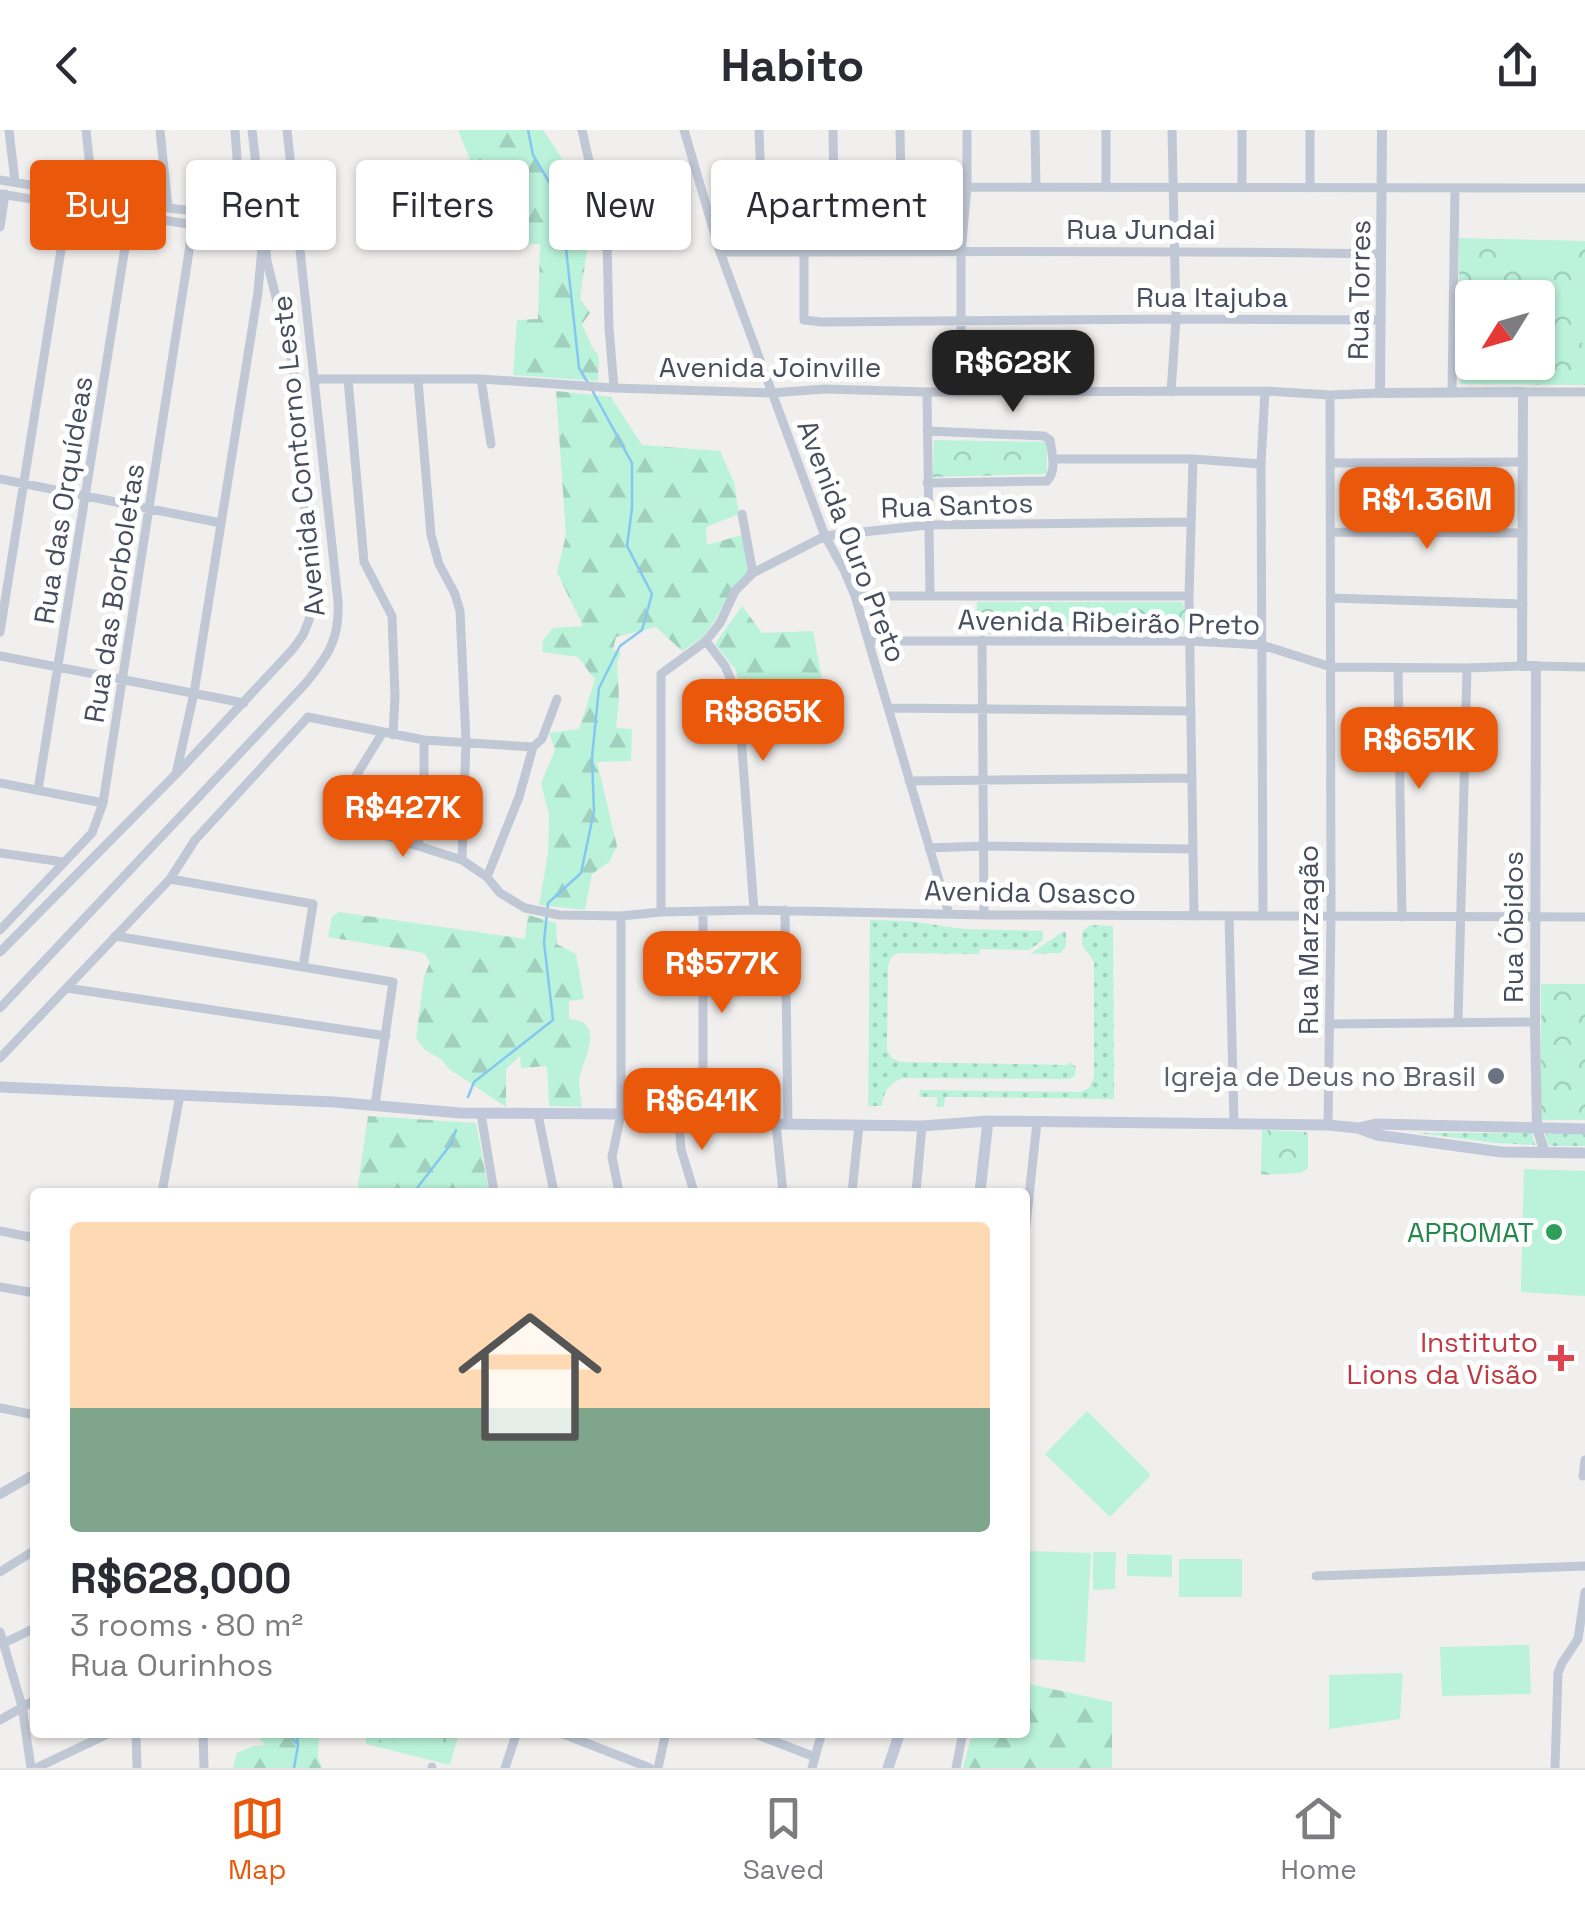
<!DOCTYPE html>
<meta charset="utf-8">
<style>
:root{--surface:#fff;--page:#f2f2f3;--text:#2b2b33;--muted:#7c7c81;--line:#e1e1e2;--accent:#ea580c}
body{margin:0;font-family:"Space Grotesk",sans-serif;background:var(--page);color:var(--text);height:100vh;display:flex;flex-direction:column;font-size:38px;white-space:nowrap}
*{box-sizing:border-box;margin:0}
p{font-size:32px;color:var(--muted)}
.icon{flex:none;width:55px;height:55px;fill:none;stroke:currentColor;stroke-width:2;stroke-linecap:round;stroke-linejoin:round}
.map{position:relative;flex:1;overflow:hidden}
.drawer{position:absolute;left:30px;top:1058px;width:1000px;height:550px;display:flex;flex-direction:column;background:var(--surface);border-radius:10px;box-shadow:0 2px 8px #0004}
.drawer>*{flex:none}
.top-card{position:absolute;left:30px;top:30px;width:1000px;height:90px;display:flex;gap:20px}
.needle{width:65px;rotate:233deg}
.fabs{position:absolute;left:1455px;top:150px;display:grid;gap:20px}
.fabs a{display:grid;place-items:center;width:100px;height:100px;border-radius:10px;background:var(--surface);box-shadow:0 2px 8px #0004;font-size:50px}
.price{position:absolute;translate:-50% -85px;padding:0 22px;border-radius:20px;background:var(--accent);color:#fff;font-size:32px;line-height:65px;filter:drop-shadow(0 2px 5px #0008)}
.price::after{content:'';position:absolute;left:50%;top:60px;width:30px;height:22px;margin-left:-15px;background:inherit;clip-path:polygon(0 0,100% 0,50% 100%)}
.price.current{background:#222;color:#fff}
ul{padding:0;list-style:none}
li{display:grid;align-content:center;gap:20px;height:530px;padding:0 40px}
li span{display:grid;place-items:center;height:310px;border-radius:10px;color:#555}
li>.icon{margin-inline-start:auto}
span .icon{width:180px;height:180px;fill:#fffc;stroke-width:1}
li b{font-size:42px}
.pill{padding:0 35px;border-radius:10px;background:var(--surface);box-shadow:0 2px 8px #0004;font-size:35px;line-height:90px}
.pill.current{background:var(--accent);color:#fff}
header{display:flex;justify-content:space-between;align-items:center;height:130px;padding:0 40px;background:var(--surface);font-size:45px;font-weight:700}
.menu{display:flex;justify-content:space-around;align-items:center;height:140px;border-top:2px solid var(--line);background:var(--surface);font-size:28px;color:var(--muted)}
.menu a{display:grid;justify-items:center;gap:5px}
.menu .current{color:var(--accent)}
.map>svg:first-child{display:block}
.grass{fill:url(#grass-dots)}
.forest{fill:url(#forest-firs)}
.park{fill:url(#park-crowns);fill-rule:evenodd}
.pitch{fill:#baf2da}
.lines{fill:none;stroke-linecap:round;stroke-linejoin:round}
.stream{stroke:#85c7f1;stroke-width:2.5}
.minor{stroke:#c1c8d5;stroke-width:9}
.tertiary{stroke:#c1c8d5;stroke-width:10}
.secondary{stroke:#c0c8d9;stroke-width:11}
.worship-dot{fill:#6b7280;stroke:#fff;stroke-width:4}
.leisure-dot{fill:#2e9e5b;stroke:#fff;stroke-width:4}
.health-dot{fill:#e0444e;stroke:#fff;stroke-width:4}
.labels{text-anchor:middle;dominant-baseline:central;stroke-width:10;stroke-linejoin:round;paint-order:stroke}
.street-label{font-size:28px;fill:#464e5d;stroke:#fff}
.worship-label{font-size:28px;fill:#5b616d;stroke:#fff;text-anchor:end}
.leisure-label{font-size:28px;fill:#27864d;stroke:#fff;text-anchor:end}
.health-label{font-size:28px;fill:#be3a42;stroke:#fff;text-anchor:end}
</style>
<header><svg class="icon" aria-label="back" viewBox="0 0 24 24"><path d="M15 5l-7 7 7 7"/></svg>Habito<svg class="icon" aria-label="share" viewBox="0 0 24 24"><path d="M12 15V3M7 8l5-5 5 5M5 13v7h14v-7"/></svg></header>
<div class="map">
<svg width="1585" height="1638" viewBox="0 0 1585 1638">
<defs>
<pattern id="grass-dots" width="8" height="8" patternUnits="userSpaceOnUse" patternTransform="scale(2.5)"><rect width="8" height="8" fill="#baf2da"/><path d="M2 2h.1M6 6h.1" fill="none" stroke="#a1d1be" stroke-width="1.8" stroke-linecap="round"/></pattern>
<pattern id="forest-firs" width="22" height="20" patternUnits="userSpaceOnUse" patternTransform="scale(2.5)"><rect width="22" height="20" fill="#baf2da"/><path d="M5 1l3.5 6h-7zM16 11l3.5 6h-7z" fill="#a1d1be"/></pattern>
<pattern id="park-crowns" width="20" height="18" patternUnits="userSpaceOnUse" patternTransform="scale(2.5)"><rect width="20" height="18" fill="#baf2da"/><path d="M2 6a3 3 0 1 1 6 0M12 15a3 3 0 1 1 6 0" fill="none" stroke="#a1d1be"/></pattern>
</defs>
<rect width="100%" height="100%" fill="#f1efee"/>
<path class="grass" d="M 870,790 L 909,791 L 964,799 L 1043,801 L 1043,810 L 1029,820 L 980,819 L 979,824 L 900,823 L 893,825 L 888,835 L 887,921 L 893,929 L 901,932 L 1068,935 L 1069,932 L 1076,937 L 1075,946 L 1069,949 L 904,948 C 890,952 883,962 882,976 L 868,976 Z
M 1090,795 L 1113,796 L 1114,969 L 945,967 L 944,977 L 937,977 L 937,967 L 919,967 L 920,960 L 1081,962 L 1089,958 L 1094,948 L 1094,832 C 1087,818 1079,820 1083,801 Z
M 1064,801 L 1066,803 L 1066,816 L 1061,823 L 1030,824 Z
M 1417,1003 L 1532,1003 L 1535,1015 L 1496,1013 Z
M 1546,1004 L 1585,1004 L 1585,1016 L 1551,1016 L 1548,1014 Z"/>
<path class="forest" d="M 458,0 L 543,0 C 559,24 570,37 576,66 L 593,72 L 599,105 L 589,108 L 580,168 L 590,183 L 582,194 L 592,217 L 599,226 L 598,251 L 513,245 L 517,190 L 538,189 L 540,114 L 500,115 L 482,85 L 476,44 Z
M 556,261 L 611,267 L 642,315 L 720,321 L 734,352 L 739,384 L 706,397 L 707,415 L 742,405 L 749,442 L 732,459 L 715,490 L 703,507 L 682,521 L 656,497 L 616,507 L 613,520 L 621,523 L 617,532 L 619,568 L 616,598 L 632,599 L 631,631 L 597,632 L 617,716 L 609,732 L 592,744 L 585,780 L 539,775 L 548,724 L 549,685 L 541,653 L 555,620 L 549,603 L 579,599 L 595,550 L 578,527 L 542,522 L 543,510 L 553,498 L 583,496 L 557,442 L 566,405 Z
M 742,476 L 762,503 L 813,501 L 821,544 L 832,578 L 743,581 L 736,540 L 715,514 Z
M 339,782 L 525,809 L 528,785 L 556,793 L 557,814 L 576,824 L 584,869 L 569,871 L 569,889 C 609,892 581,931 579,951 C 579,959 581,969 582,977 L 549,976 L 547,936 L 521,938 L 520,926 L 506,939 L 506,977 L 449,939 L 441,929 L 425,920 L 416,908 L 424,847 L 430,832 L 424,823 L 328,807 L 332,787 Z
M 368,986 L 476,993 L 489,1062 L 357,1062 Z
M 1025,1553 L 1112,1572 L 1112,1638 L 963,1638 L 972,1603 L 1025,1602 Z
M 253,1603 L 319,1603 L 318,1627 L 322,1638 L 233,1638 L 237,1623 L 253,1616 L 266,1615 Z"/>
<path class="park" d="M 718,90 L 745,91 L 746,114 L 726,114 Z
M 1459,108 L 1585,111 L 1585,255 L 1460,254 ZM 1472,168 L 1538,168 L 1538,232 L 1472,232 Z
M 934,310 L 1047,312 L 1047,344 L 933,347 Z
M 977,472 L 1182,472 C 1187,480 1186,495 1183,504 L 1179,505 L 976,504 Z
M 1541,854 L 1585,854 L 1585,990 L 1541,990 Z
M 1262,1000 L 1306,1002 L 1308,1004 L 1308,1038 L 1301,1043 L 1261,1045 Z
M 366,1603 L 459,1603 L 450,1635 L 366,1614 Z"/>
<path class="pitch" d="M 1516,118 L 1549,118 L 1548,142 L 1516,141 Z
M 1577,134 L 1585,134 L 1585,213 L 1578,213 Z
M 1524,1039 L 1585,1041 L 1585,1166 L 1521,1162 Z
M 1087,1281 L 1151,1345 L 1110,1387 L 1045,1324 Z
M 1025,1421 L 1091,1423 L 1085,1532 L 1025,1529 Z
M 1093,1422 L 1116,1422 L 1115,1459 L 1093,1460 Z
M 1127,1424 L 1172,1425 L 1172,1447 L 1127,1446 Z
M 1179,1429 L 1242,1429 L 1242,1467 L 1179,1467 Z
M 1529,1515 L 1531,1564 L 1442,1566 L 1440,1517 Z
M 1403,1543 L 1400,1589 L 1329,1599 L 1329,1545 Z
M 371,1603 L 371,1602 L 444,1603 L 441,1620 L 370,1608 Z"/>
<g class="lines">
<path class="stream" d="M 528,0 L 533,25 L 561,72 L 579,238 L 588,253
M 468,967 L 474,952 L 553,890 L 544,812 L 548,773 L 581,743 L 594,681 L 592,627 L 599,558 L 620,516 L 642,500 L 652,464 L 627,416 L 632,378 L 632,333 L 592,260
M 414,1062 L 451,1014 L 456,1000
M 288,1602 L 296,1613
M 294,1638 L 298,1616 L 297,1602"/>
<path class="minor" d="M 9,0 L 15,52
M 86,0 L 93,66
M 160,0 L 168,78
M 582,0 L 607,111 L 609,198 L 614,258
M 684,0 L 720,122 L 825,406 L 844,440 L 855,466 L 949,784
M 759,0 L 761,53 L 834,57 L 1585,58
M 833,0 L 834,57
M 900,0 L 901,57
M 1035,0 L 1036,57
M 1106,0 L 1106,57
M 1242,0 L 1242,57
M 1310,0 L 1310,57
M 0,50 L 168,78 L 241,86 L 235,0
M 0,64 L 263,106 L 258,162 L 194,563 L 176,644
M 0,97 L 5,64
M 720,122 C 941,122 1161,120 1381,124
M 804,122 L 804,190 L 822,192 L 1176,189 L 1381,190
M 314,249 L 481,249 L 614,258 L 771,263 L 825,259 L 927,262 L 1265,261 L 1330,265 L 1380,263
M 348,249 L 364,432 L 392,486 L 395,566 L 393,605
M 481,249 L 491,314
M 418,250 L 431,405 L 439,434 L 455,464 L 460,481 L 466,611 L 462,730
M 1452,260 L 1455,58
M 961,261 L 961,123 L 967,57 L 967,0
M 927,262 L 930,465
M 1171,262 L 1176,189 L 1172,0
M 1523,262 L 1585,262
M 927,301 L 1044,306 L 1050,310 C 1052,324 1057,341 1047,351 L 927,353
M 1053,329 L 1193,329 L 1261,334
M 1193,329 L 1189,466 L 1194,786
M 1330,333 L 1523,332
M 0,349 L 221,393
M 742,384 L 753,443
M 1331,402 L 1523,403
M 855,466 L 1189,466
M 1330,468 L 1523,474
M 0,502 L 68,76
M 982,510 L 984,785
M 706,511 L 725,536 L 738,566 L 754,780
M 869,511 L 1191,511 L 1262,515 L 1331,537 L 1467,538 L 1522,536
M 0,526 L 244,573
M 1536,536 L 1585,537
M 1398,538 L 1402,787
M 889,578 L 1191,581
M 383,602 L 330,688 L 462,730 L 487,747 L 500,763 L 525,778 L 559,785 L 621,786 L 661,782 L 754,780 L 984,785 L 1585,787
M 909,651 L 1192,648
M 0,653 L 103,673
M 38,660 L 130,86
M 418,715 L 424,682 L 424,610
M 929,718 L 983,716 L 1191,719
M 0,723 L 63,732
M 487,747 L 519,667 L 533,617 L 542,609 L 557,569
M 170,749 L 313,774 L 303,837
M 785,780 L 788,994
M 661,782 L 661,544 L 706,511 L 720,493 L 735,461 L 753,443 L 825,406 L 928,395 L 1190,392
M 1229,786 L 1234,994
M 1263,786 L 1261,334 L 1265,261
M 0,800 L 92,703 L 103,673 L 193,96
M 115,806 L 393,852 L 375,975
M 0,822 L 179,641 L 293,519 L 303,505 L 309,490 L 312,470 L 293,236 L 267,131 L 252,0
M 67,858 L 386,906
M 0,878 L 305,554 C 328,526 340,509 338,471 L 287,0
M 1458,892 L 1467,538
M 1330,894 L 1535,892
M 0,928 L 170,749 L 195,710 L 308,587 L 424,610 L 533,617
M 481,984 L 494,1062
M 538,985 L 554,1062
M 679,990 L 681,1019 L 694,1062
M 703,990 L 703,782
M 776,994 L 783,1062
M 1328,995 L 1331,787 L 1330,265
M 162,1062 L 180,965
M 619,1062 L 612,1027 L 621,984 L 621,786
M 852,1062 L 859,995
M 916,1062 L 922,996
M 0,1101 L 35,1108
M 1025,1104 L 1037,992
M 0,1157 L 35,1163
M 34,1213 L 35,1213
M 0,1278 L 35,1285
M 1583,1346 L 1585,1330
M 0,1442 L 35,1420
M 1316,1446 L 1585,1436
M 0,1502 L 22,1576 L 31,1638
M 2,1514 L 35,1498
M 0,1590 L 35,1570
M 136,1602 L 137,1638
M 203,1602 L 204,1638
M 558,1602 L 650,1638
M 750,1602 L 815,1627
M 36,1638 L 112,1602
M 432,1638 L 432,1637
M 505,1638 L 517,1602
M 658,1638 L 666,1602
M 812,1638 L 822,1602
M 956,1638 L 963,1602
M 1555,1638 L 1558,1543 L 1562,1533 L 1578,1509 L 1585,1462"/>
<path class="tertiary" d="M 1382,0 L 1380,263 L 1523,262 L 1522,536 L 1536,536 L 1535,892 L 1537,998 L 1545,1023
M 0,1364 L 35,1344"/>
<path class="secondary" d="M 0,957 L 334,972 L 460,983 L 621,984 L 776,994 L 922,996 L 988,991 L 1328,995 L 1358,998 L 1377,1005 L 1501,1022 L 1585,1023
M 1358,998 L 1376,994 L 1585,999
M 980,1062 L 988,991
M 888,1638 L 900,1602"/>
</g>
<circle class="worship-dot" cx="1496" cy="946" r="10"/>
<circle class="leisure-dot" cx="1554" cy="1102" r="10"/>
<path class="health-dot" d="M1556 1213h10v10h10v10h-10v10h-10v-10h-10v-10h10z"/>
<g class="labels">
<g class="street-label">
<text x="1141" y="99">Rua Jundai</text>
<text transform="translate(1359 160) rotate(-89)">Rua Torres</text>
<text x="1212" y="167">Rua Itajuba</text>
<text x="770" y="237">Avenida Joinville</text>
<text transform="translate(298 326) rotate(-96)">Avenida Contorno Leste</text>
<text transform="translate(63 370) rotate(-81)">Rua das Orquídeas</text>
<text transform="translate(957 375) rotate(-2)">Rua Santos</text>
<text transform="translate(852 411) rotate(69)">Avenida Ouro Preto</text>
<text transform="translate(114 463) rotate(-81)">Rua das Borboletas</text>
<text transform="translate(1109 492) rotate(1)">Avenida Ribeirão Preto</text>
<text transform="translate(1030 762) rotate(1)">Avenida Osasco</text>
<text transform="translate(1513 797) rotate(-90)">Rua Óbidos</text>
<text transform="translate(1308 810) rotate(-90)">Rua Marzagão</text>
</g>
<g class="worship-label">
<text x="1476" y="946">Igreja de Deus no Brasil</text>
</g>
<g class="leisure-label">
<text x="1534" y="1102">APROMAT</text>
</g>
<g class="health-label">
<text x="1538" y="1212">Instituto<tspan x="1538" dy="32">Lions da Visão</tspan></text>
</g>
</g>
</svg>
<div class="fabs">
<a><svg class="needle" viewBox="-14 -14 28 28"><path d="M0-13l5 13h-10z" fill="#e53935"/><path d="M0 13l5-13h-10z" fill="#7c7c81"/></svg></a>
</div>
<b class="price current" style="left:1013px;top:285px">R$628K</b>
<b class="price" style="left:1427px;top:422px">R$1.36M</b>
<b class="price" style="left:763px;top:634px">R$865K</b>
<b class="price" style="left:1419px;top:662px">R$651K</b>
<b class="price" style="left:403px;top:730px">R$427K</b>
<b class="price" style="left:722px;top:886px">R$577K</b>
<b class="price" style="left:702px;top:1023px">R$641K</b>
<div class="top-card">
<a class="pill current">Buy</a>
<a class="pill">Rent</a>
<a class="pill">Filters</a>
<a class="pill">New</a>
<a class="pill">Apartment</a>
</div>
<section class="drawer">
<ul>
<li><span style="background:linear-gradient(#ffd9b3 60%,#7fa58c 0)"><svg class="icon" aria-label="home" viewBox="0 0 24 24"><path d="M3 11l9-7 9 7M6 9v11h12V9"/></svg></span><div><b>R$628,000</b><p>3 rooms · 80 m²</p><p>Rua Ourinhos</p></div></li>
</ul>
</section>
</div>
<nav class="menu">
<a class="current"><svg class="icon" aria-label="map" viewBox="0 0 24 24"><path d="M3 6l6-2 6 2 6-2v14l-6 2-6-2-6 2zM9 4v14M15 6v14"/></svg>Map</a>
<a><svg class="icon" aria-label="saved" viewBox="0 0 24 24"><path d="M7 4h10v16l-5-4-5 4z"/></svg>Saved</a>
<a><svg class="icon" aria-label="home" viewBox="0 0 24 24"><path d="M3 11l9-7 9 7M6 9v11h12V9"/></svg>Home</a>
</nav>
